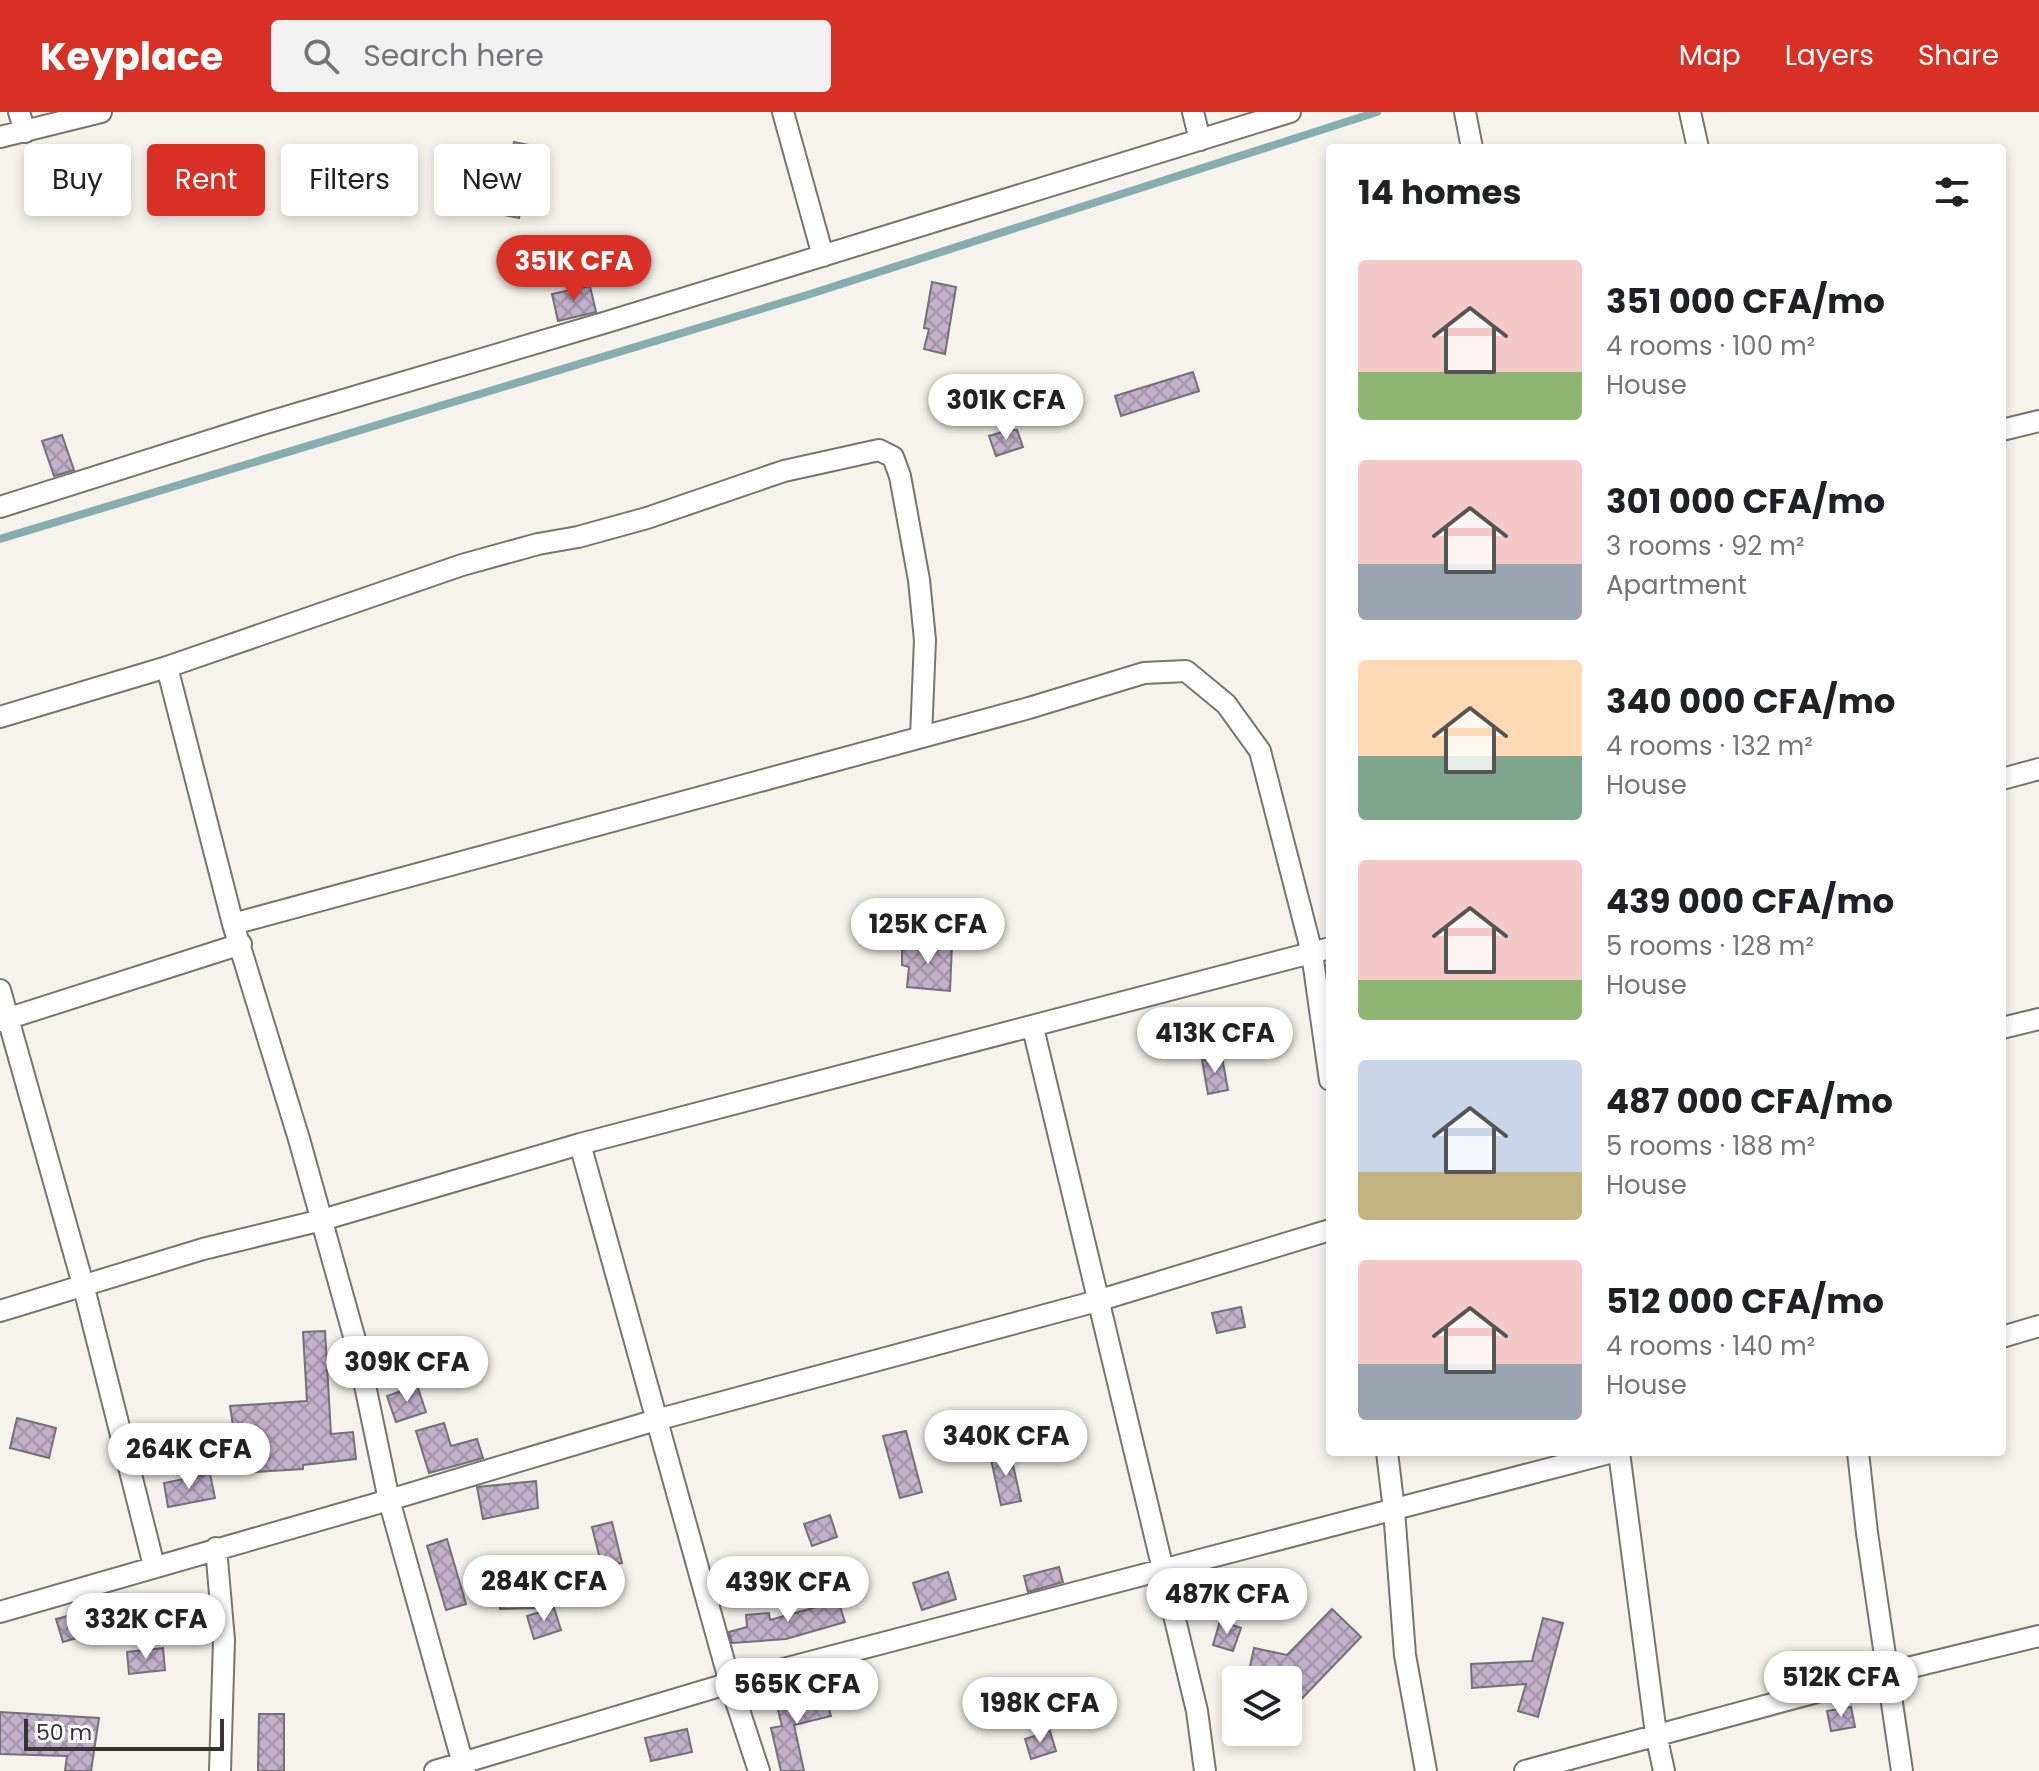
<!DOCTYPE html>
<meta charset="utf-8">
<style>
:root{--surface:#fff;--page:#f2f2f2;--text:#202124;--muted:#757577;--accent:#d93025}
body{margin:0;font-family:Poppins,sans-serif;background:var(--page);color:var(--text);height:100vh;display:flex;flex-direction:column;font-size:30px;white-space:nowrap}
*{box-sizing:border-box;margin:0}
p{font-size:26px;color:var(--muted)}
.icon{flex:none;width:44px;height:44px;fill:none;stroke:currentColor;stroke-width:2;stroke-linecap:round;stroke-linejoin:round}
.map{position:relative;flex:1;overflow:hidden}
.drawer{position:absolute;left:1326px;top:32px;width:680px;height:1312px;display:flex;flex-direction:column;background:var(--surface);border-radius:8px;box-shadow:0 4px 12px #0003}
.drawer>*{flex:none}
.top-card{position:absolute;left:24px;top:32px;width:760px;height:72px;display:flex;gap:16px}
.controls{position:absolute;left:1222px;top:1554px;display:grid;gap:16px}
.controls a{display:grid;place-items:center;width:80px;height:80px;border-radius:8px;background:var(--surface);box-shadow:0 4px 12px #0003;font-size:40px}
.scale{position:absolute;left:24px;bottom:20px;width:200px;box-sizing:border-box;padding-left:8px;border:4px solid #353432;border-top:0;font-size:22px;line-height:28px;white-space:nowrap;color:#353432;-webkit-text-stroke:6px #fff;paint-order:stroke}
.price{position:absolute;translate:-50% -68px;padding:0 18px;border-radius:28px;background:#fff;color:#222;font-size:26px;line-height:52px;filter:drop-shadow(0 2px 4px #0008)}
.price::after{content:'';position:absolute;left:50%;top:48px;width:24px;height:18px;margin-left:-12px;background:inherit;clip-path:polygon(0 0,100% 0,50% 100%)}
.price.active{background:var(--accent);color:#fff}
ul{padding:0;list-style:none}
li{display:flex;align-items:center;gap:24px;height:200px;padding:0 32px}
li span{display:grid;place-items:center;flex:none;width:224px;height:160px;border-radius:8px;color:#555}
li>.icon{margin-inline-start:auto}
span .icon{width:96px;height:96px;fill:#fffc;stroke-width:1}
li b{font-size:34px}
h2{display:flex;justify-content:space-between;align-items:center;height:96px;padding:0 32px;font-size:34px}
.pill{padding:0 28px;border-radius:8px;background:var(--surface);box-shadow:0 4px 12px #0003;font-size:28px;line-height:72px}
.pill.active{background:var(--accent);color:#fff}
header{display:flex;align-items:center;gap:48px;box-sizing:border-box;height:112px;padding:0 40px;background:var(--accent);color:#fff}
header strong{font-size:38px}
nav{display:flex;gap:44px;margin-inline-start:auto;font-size:28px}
.search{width:560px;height:72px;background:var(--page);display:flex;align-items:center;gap:20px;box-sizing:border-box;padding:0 28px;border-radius:8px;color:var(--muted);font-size:30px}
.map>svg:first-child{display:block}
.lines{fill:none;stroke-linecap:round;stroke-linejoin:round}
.stream{stroke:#87aeae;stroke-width:8}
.building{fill:url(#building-cross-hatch);stroke:#747176;stroke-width:2}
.minor-casing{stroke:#787570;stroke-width:24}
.minor{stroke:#fff;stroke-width:20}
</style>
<header>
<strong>Keyplace</strong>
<div class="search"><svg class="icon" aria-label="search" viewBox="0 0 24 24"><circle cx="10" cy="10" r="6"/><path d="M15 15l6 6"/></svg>Search here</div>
<nav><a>Map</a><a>Layers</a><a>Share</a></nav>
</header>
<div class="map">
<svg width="2039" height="1659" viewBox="0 0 2039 1659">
<defs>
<pattern id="building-cross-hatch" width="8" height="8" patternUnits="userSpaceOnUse" patternTransform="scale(2)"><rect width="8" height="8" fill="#c3b1cc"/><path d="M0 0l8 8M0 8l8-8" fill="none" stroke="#9f91a6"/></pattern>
</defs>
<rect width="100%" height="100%" fill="#f6f3ed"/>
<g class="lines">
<path class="stream" d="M 0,427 L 804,184 L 1377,0"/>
</g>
<path class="building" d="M 514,30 L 534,34 L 519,106 L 500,102 Z
M 932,170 L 956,175 L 945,242 L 924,237 L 929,217 L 924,216 Z
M 590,174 L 596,200 L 558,209 L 552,182 Z
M 1193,260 L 1199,279 L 1121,304 L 1115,284 Z
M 1009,318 L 1017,318 L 1023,335 L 996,344 L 989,324 Z
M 62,323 L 74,358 L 54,364 L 42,329 Z
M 902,831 L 952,833 L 950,879 L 907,875 L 909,855 L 902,853 Z
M 1222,945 L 1228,978 L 1208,982 L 1202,948 Z
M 1241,1195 L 1245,1215 L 1217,1221 L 1212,1201 Z
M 325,1219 L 331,1322 L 353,1320 L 356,1347 L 303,1353 L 303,1357 L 240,1361 L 230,1294 L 307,1289 L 303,1220 Z
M 417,1273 L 426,1300 L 396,1310 L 387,1284 Z
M 17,1306 L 56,1316 L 49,1346 L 10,1336 Z
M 444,1311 L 451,1334 L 477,1327 L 483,1346 L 429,1361 L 416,1319 Z
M 906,1319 L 922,1380 L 900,1386 L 883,1324 Z
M 1010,1339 L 1021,1389 L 1001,1393 L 990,1343 Z
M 210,1362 L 215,1386 L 168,1395 L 164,1371 Z
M 536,1369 L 538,1396 L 483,1407 L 477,1375 Z
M 830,1403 L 837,1425 L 812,1434 L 804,1412 Z
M 612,1410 L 622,1451 L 602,1455 L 592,1415 Z
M 447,1427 L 466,1492 L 446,1498 L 427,1434 Z
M 1059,1455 L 1063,1470 L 1028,1480 L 1024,1464 Z
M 948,1460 L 956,1487 L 922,1498 L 913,1471 Z
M 538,1476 L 538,1496 L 500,1497 L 496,1477 Z
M 838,1489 L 845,1510 L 786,1527 L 732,1531 L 729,1520 L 747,1515 L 746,1503 L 769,1501 L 770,1508 Z
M 554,1496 L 561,1518 L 534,1527 L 527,1504 Z
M 1332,1497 L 1361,1525 L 1288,1601 L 1288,1568 L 1247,1568 L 1254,1536 L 1287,1543 Z
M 91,1498 L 98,1520 L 63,1530 L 56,1507 Z
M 1543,1506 L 1563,1511 L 1538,1605 L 1518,1599 L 1526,1572 L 1472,1576 L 1471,1552 L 1532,1549 Z
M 1220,1509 L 1241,1516 L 1233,1539 L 1213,1533 Z
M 163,1536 L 165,1558 L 129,1562 L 127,1540 Z
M 824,1577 L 831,1604 L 794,1613 L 804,1659 L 781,1659 L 771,1616 L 782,1614 L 776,1590 Z
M 1851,1595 L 1855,1615 L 1831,1619 L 1827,1599 Z
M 0,1600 L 99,1606 L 91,1659 L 65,1659 L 67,1644 L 0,1642 Z
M 259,1602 L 284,1602 L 284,1659 L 258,1659 Z
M 687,1617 L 692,1640 L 651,1649 L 645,1626 Z
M 1050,1619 L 1056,1639 L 1031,1647 L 1025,1627 Z"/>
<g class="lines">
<defs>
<path id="minor" d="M 19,0 L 25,20
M 783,0 L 823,144
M 1193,0 L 1200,28
M 1465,0 L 1472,36
M 1690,0 L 1698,36
M 0,25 L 101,0
M 2002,318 L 2039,309
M 0,395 L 259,313 L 607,210 L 1290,0
M 167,555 L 233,812 L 299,1027 L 357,1235 L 389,1388 L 465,1659
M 0,605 L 167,555 L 462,453 L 538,432 L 578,425 L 647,406 L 784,359 L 879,338 L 893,345 L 900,364 L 919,468 L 925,528 L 921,625
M 2002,667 L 2039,657
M 233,812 L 1029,596 L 1144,561 L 1186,559 L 1226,592 L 1260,639 L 1312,841 L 1330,968
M 0,878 L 84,1176 L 154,1454
M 0,909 L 241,832
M 1033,916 L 1197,1599 L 1205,1659
M 2002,916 L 2039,907
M 580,1032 L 730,1571 L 759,1659
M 0,1199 L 203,1137 L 322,1108 L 580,1032 L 1330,836
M 2002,1225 L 2039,1214
M 1387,1340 L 1394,1398 L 1405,1543 L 1426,1659
M 1619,1340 L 1656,1622 L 1664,1659
M 1858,1340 L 1867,1421 L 1902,1659
M 216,1436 L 224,1528 L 220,1659
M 0,1500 L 389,1388 L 656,1308 L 1097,1189 L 1330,1118
M 435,1659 L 730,1571 L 1613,1340
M 1525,1659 L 1887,1561 L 2039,1524"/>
</defs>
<use href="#minor" class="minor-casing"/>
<use href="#minor" class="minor"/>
</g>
</svg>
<div class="controls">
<a><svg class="icon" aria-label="layers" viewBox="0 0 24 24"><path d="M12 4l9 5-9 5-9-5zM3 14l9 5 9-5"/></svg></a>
</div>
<div class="scale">50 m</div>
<b class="price active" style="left:574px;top:191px">351K CFA</b>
<b class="price" style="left:1006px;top:330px">301K CFA</b>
<b class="price" style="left:928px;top:854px">125K CFA</b>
<b class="price" style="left:1215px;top:963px">413K CFA</b>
<b class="price" style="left:407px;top:1292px">309K CFA</b>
<b class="price" style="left:1006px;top:1366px">340K CFA</b>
<b class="price" style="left:189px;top:1379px">264K CFA</b>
<b class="price" style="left:544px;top:1511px">284K CFA</b>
<b class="price" style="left:788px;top:1512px">439K CFA</b>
<b class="price" style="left:1227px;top:1524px">487K CFA</b>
<b class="price" style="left:146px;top:1549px">332K CFA</b>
<b class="price" style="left:1841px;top:1607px">512K CFA</b>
<b class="price" style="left:797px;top:1614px">565K CFA</b>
<b class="price" style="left:1040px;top:1633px">198K CFA</b>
<div class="top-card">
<a class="pill">Buy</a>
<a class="pill active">Rent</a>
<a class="pill">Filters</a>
<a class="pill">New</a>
</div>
<section class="drawer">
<h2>14 homes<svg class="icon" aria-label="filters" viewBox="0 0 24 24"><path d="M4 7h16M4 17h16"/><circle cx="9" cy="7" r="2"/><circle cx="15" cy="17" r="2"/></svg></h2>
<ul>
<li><span style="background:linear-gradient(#f6c9c9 70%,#8fb573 0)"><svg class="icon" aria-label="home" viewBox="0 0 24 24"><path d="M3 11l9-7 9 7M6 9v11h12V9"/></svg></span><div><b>351 000 CFA/mo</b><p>4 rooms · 100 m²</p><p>House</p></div></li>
<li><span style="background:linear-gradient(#f6c9c9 65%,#9aa5b1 0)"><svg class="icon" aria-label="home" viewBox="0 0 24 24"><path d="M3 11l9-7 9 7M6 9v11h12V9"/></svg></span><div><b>301 000 CFA/mo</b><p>3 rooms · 92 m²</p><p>Apartment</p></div></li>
<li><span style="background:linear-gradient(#ffd9b3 60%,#7fa58c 0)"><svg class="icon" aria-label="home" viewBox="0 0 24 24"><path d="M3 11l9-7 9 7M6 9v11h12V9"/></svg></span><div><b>340 000 CFA/mo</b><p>4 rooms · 132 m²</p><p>House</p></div></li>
<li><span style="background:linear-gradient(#f6c9c9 75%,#8fb573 0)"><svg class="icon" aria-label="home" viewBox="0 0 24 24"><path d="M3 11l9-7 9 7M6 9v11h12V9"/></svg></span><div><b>439 000 CFA/mo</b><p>5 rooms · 128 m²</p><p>House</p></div></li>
<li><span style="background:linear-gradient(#c9d6e8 70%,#c2b280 0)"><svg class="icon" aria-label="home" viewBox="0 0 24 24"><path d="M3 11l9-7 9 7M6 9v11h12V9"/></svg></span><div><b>487 000 CFA/mo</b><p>5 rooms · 188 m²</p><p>House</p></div></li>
<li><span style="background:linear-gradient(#f6c9c9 65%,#9aa5b1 0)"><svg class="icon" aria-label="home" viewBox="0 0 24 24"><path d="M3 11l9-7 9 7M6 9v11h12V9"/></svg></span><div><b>512 000 CFA/mo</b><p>4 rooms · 140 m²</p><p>House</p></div></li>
</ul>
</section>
</div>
